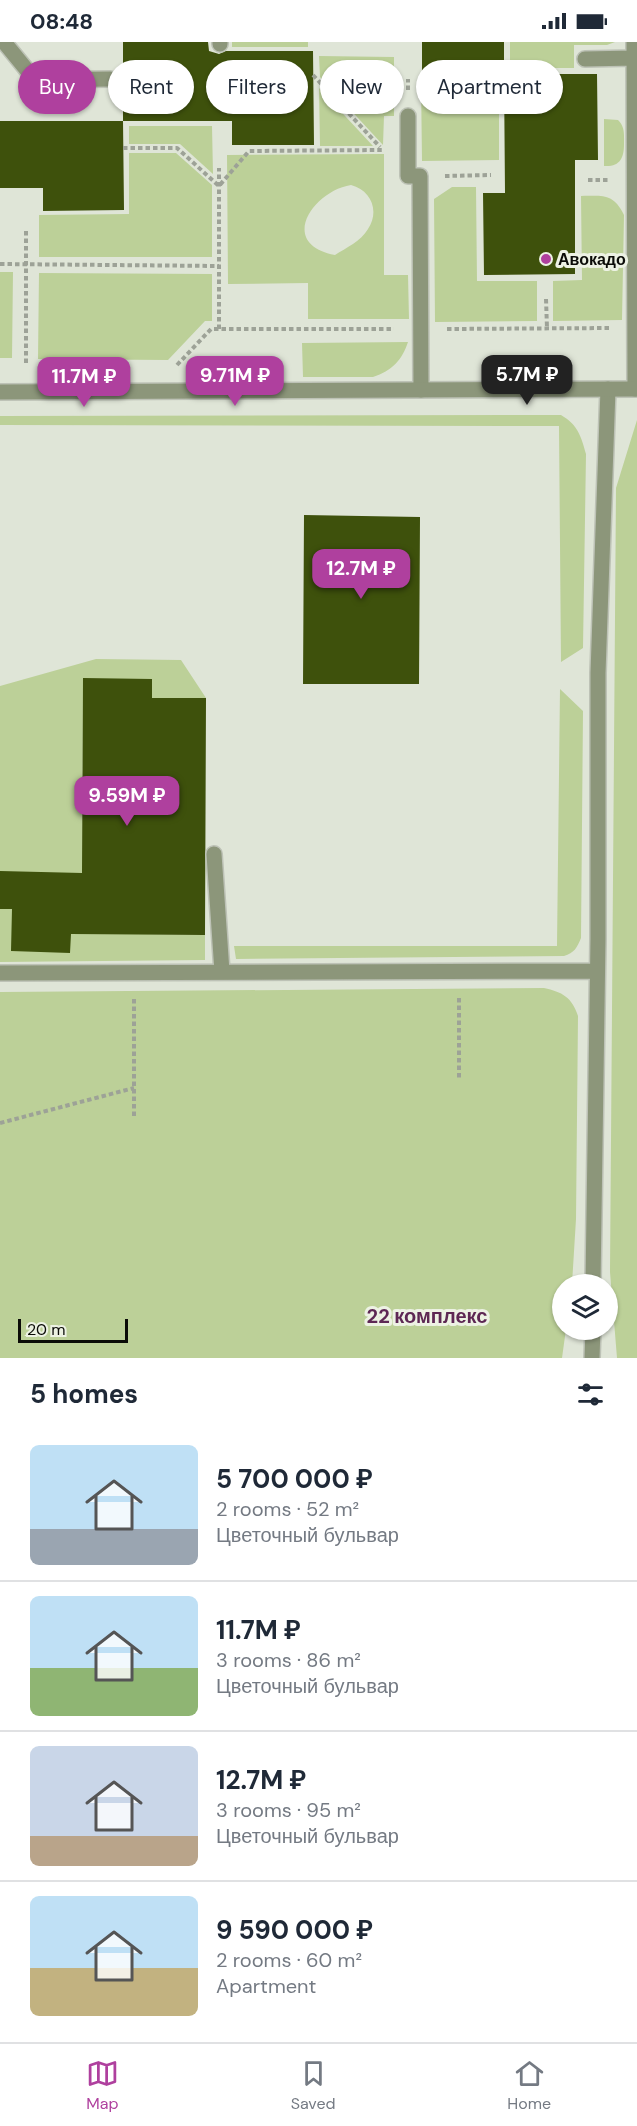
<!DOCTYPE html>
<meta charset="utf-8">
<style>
:root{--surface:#fff;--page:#f2f2f3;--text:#1f2937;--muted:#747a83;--line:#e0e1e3;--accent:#af409e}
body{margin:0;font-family:"DM Sans",sans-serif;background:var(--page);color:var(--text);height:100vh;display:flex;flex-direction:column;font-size:22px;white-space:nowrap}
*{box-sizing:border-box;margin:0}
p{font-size:20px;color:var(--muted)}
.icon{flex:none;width:33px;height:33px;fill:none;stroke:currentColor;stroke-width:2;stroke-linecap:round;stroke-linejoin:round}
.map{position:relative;height:1316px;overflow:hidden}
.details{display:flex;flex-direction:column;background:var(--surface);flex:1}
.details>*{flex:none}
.hud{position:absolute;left:18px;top:18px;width:602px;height:54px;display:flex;gap:12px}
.buttons{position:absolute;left:552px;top:1232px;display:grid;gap:12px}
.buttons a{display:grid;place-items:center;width:66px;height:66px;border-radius:50%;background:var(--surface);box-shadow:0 2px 4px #0004;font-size:30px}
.scale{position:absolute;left:18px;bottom:15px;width:110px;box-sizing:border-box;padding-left:6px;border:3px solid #0b0c08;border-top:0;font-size:16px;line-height:21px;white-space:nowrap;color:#0b0c08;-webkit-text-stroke:4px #edf2e4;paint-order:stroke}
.price{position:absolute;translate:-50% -51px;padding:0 14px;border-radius:12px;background:var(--accent);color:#fff;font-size:20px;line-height:39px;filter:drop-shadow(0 2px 3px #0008)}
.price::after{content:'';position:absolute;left:50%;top:36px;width:18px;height:14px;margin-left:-9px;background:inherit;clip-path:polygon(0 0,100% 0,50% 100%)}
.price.on{background:#222;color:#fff}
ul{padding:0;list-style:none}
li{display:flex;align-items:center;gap:18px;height:150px;padding:0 30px}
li+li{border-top:2px solid var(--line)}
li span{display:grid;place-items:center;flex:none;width:168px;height:120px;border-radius:9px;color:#555}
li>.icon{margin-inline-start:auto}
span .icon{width:72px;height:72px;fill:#fffc;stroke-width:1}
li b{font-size:26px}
h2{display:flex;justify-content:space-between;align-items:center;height:72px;padding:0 30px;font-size:26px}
.tag{padding:0 21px;border-radius:27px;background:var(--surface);box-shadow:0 2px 4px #0004;font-size:21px;line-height:54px}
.tag.on{background:var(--accent);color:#fff}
.status{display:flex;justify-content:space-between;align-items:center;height:42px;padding:0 30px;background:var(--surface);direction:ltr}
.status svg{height:16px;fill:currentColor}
.menu{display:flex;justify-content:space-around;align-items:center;height:84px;border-top:2px solid var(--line);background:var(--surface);font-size:16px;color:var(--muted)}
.menu a{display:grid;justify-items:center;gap:3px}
.menu .on{color:var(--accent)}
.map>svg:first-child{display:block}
.green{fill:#bcd098;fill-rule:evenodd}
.building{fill:#3e510c}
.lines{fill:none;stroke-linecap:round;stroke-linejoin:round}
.lane-casing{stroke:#bdc2b6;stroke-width:18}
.street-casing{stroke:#bdc2b6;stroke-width:18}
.path{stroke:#9da297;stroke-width:4;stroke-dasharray:4.5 3;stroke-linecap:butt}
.lane{stroke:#8c967a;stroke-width:15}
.street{stroke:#8c967a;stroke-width:15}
.poi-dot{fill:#af409e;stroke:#edf2e4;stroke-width:2}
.labels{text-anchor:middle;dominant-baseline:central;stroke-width:6;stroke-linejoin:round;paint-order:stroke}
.poi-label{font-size:16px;font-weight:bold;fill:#0b0c08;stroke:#edf2e4;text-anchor:start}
.quarter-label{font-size:20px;font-weight:bold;fill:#5d2754;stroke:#edf2e4}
</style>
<div class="status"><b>08:48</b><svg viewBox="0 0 49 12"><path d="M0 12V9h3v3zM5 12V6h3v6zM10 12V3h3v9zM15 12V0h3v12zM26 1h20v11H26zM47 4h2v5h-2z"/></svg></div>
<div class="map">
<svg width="637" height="1316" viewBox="0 0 637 1316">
<rect width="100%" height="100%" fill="#dfe5d7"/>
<path class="green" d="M 232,0 L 308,0 L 308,5 L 232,5 Z
M 510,0 L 615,0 L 607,3 L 574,3 L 574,26 L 510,26 Z
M 319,14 L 394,15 L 394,74 L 384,74 L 383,103 L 320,35 Z
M 421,38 L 499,38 L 499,118 L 422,119 Z
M 319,46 L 373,104 L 320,104 Z
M 604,77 L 618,78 C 625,85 624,92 624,102 C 624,116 620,125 604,124 Z
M 129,84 L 212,84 L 213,132 L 180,102 L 129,102 Z
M 129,111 L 176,111 L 212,143 L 212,215 L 39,215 L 39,173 L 129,172 Z
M 384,112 L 384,233 L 408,233 L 409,277 L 308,277 L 308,241 L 228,242 L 227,113 ZM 351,143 C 371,148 380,169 368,187 C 361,199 346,206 335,213 C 277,202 313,149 351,143 Z
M 452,145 L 476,145 L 477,239 L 537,239 L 537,279 L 435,280 L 434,157 Z
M 581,154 C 603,154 613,151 624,173 L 622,278 L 553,279 L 553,239 L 582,238 Z
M 0,230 L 13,230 L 12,316 L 0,316 Z
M 39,231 L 212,232 L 212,279 L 205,279 L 168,318 L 38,317 Z
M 408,300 C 402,318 392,329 373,335 L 303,335 L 302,301 Z
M 561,373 C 578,383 581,394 586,412 L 583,606 L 561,620 L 559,384 L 0,383 L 0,374 Z
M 637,378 L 637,1316 L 617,1316 L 610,1230 L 616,446 Z
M 96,617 L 181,618 L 206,656 L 152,656 L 151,637 L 83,637 L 82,891 L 205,893 L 205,918 L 0,920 L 0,644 Z
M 560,647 L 583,669 L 581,896 C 577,906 574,911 564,914 L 236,917 L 234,904 L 557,904 Z
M 544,946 C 562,950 572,955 578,974 L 576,1177 L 572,1242 L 562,1242 L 562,1287 L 566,1287 L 562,1316 L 0,1316 L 0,950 Z"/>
<path class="building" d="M 123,0 L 208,0 L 209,9 L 219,12 L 226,9 L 313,9 L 314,103 L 232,103 L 232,79 L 123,79 Z
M 422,0 L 504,0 L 504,32 L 422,32 Z
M 504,32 L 597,32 L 598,118 L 575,118 L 575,232 L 484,233 L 483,151 L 505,151 Z
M 0,79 L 123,79 L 124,168 L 43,169 L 43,146 L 0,146 Z
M 304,473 L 420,475 L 419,642 L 303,642 Z
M 83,636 L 152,637 L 152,656 L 206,656 L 205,893 L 71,892 L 70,911 L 11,909 L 12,867 L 0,867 L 0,829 L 82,831 Z"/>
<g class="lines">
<defs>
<path id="lane" d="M 4,0 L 35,38 L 110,37
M 220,0 L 220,2
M 634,0 L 635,347
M 585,17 L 634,16
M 408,74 L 408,134 L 420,134 L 421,348
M 214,812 L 222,930
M 0,931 L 597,929
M 593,1242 L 598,897 L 598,631 L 608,347
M 592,1316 L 593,1287"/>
<path id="street" d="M 0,350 L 637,347"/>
</defs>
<use href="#lane" class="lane-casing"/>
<use href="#street" class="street-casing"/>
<path class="path" d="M 313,33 L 380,105
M 408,48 L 408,37
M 123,106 L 177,106 L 219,144 L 249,109 L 383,108
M 445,134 L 491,133
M 588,138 L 608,138
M 26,189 L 26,323
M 0,222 L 219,224
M 546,257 L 547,286
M 219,287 L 219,126
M 447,287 L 610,286
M 177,323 L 211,287 L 394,287
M 459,956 L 459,1036
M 134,957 L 134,1076
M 0,1081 L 134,1046"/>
<use href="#lane" class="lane"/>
<use href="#street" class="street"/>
</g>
<circle class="poi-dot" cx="546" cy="217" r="6"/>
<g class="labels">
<g class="poi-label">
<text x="558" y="217">Авокадо</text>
</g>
<g class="quarter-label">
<text x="427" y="1274">22 комплекс</text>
</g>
</g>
</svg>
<div class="buttons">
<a><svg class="icon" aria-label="layers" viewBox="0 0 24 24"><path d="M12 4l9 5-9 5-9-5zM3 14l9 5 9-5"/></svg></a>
</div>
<div class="scale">20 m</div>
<b class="price on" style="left:527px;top:364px">5.7M ₽</b>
<b class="price" style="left:235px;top:365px">9.71M ₽</b>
<b class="price" style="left:84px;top:366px">11.7M ₽</b>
<b class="price" style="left:361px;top:558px">12.7M ₽</b>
<b class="price" style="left:127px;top:785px">9.59M ₽</b>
<div class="hud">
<a class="tag on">Buy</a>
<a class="tag">Rent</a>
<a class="tag">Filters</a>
<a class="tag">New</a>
<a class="tag">Apartment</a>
</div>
</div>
<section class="details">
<h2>5 homes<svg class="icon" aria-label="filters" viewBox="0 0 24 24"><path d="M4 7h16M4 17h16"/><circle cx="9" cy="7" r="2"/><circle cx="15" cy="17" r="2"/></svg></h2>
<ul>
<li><span style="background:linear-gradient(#bfe0f5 70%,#9aa5b1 0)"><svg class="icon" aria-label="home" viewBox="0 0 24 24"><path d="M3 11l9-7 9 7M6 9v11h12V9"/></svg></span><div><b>5 700 000 ₽</b><p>2 rooms · 52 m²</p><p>Цветочный бульвар</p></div></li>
<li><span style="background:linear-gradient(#bfe0f5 60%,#8fb573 0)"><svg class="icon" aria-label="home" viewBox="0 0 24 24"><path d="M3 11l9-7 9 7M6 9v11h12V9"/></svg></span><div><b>11.7M ₽</b><p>3 rooms · 86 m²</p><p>Цветочный бульвар</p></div></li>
<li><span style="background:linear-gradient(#c9d6e8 75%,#b9a48a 0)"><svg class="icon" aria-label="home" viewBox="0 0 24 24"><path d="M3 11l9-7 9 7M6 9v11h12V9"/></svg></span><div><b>12.7M ₽</b><p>3 rooms · 95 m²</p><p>Цветочный бульвар</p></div></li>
<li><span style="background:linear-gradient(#bfe0f5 60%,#c2b280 0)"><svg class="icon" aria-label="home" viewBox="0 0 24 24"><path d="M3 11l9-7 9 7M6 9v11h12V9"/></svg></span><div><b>9 590 000 ₽</b><p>2 rooms · 60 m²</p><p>Apartment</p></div></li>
</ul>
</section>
<nav class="menu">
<a class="on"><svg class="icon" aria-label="map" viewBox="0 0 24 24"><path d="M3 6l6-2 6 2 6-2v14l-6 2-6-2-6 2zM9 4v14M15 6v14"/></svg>Map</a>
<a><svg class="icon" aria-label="saved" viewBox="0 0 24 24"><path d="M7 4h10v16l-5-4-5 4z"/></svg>Saved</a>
<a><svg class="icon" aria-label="home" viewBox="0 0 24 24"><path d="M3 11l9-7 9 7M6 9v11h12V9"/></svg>Home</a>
</nav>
